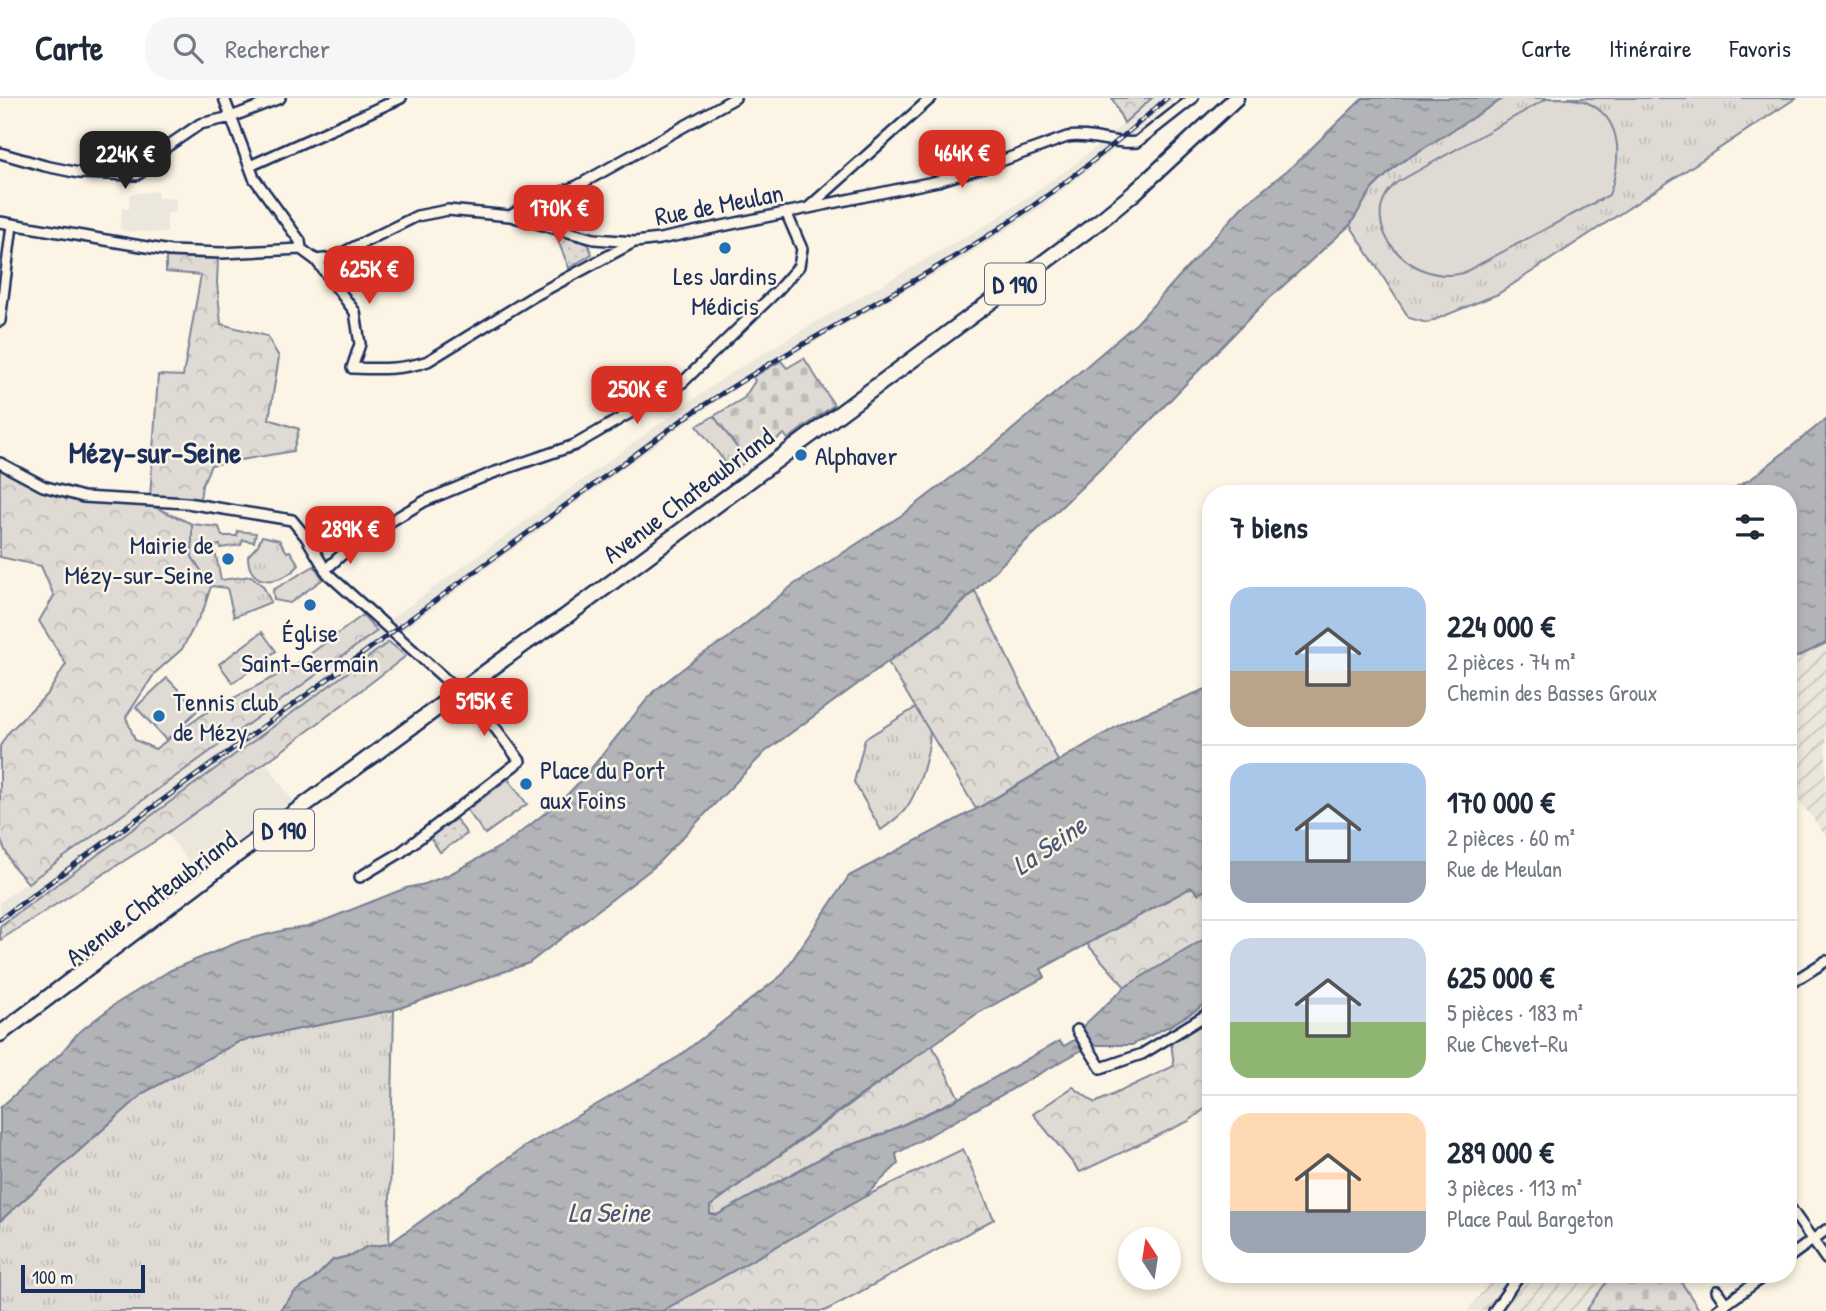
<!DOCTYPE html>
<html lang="fr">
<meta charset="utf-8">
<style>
:root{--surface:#fff;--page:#f6f6f7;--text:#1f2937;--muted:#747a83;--line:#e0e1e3;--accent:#d93025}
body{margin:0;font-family:"Patrick Hand",sans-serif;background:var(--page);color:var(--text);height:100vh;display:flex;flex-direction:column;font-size:26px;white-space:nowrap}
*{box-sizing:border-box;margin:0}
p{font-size:23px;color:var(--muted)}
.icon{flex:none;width:38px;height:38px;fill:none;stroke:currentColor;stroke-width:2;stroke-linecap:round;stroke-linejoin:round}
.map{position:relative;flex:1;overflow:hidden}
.panel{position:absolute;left:1202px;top:387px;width:595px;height:798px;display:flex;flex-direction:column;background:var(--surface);border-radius:28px;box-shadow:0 4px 10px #0003}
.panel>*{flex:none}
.needle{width:46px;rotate:348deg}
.fabs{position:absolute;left:1118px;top:1129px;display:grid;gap:14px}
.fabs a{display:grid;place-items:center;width:63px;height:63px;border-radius:50%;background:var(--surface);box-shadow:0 4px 10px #0003;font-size:35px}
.scale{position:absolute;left:21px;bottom:18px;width:124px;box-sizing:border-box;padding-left:7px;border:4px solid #1b2f5e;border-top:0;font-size:19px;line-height:24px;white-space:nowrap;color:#1b2f5e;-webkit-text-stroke:5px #fcf5e5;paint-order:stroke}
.price{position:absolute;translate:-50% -60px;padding:0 16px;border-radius:14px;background:var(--accent);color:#fff;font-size:23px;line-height:46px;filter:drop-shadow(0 2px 4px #0008)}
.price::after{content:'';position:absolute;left:50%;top:42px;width:21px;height:16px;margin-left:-10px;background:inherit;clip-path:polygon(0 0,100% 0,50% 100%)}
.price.current{background:#222;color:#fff}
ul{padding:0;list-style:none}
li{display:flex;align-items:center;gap:21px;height:175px;padding:0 28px}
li+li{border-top:2px solid var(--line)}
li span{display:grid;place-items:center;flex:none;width:196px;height:140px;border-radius:21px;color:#555}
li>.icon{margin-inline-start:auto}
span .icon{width:84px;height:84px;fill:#fffc;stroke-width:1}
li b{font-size:30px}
h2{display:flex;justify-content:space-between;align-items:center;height:84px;padding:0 28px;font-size:30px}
header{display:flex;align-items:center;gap:42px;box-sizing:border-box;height:98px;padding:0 35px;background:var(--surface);border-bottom:2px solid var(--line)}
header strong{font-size:33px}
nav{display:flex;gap:38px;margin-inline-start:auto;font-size:24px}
.search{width:490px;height:63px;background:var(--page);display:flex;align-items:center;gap:18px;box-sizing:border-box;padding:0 24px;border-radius:28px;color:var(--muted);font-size:26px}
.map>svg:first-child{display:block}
.built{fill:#ece7dc}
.industrial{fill:url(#industrial-furrows)}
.grass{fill:url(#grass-tufts);stroke:#7d8599;stroke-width:2}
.forest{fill:url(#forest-crowns);stroke:#7d8599;stroke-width:2}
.cemetery{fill:url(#cemetery-stones);stroke:#7d8599;stroke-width:2}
.park{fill:url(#park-dots);stroke:#7d8599;stroke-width:2}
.garden{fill:#dfdbd4;stroke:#7d8599;stroke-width:2}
.water{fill:url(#water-ripples);stroke:#767f94;stroke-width:2}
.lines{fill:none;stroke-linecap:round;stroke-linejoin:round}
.street-casing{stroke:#1b2f5e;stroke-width:14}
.primary-casing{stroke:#1b2f5e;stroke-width:19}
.street{stroke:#fcf5e5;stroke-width:9}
.primary{stroke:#fcf5e5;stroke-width:14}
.rail-casing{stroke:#1b2f5e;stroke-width:5}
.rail{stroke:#fcf5e5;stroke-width:2.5;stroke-dasharray:8;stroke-linecap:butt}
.poi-dot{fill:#1f6fb2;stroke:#fcf5e5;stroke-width:2.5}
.labels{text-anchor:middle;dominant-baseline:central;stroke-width:5;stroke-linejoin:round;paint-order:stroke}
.shield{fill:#fcf5e5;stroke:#5e6a86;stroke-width:2}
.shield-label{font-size:24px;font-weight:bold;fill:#1b2f5e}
.street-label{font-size:26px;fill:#1b2f5e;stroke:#fcf5e5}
.poi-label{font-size:26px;fill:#1b2f5e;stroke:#fcf5e5;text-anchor:start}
.water-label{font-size:28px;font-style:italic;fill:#485779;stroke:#fcf5e5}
.quarter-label{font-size:30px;font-weight:bold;fill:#1b2f5e;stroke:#fcf5e5}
</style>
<header>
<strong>Carte</strong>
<div class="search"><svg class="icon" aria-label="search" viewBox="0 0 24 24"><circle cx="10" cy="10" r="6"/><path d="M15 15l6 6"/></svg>Rechercher</div>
<nav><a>Carte</a><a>Itinéraire</a><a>Favoris</a></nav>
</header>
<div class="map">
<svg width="1826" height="1213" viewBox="0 0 1826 1213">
<defs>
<pattern id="industrial-furrows" width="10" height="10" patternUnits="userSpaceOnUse" patternTransform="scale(1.75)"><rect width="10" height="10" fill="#ece7dc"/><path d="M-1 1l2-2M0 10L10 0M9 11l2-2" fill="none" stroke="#cac6bf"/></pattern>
<pattern id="grass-tufts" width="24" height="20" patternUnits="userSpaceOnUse" patternTransform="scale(1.75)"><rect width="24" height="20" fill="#dfdbd4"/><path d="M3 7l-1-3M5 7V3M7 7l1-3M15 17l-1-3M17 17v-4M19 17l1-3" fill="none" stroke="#bfbcb8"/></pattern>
<pattern id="forest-crowns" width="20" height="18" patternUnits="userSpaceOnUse" patternTransform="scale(1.75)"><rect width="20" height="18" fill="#dfdbd4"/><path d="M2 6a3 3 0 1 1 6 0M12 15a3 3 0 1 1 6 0" fill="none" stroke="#bfbcb8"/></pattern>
<pattern id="cemetery-stones" width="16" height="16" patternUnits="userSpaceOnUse" patternTransform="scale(1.75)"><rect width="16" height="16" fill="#dfdbd4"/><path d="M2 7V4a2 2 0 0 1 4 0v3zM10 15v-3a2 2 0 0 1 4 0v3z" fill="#bfbcb8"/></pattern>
<pattern id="park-dots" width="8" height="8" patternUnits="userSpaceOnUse" patternTransform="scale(1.75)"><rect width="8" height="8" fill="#dfdbd4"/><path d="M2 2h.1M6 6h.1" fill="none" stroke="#bfbcb8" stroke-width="1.8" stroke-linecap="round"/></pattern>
<pattern id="water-ripples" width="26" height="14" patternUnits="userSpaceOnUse" patternTransform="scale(1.75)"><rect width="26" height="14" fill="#b2b4b8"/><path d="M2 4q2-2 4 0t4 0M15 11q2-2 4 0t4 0" fill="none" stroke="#909399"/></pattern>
</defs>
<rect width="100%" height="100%" fill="#fcf5e5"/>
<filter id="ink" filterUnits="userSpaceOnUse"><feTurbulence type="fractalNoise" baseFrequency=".0143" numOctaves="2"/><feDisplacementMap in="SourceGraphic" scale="14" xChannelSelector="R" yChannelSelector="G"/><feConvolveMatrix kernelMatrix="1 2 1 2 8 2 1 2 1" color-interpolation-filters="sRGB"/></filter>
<g filter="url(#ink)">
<path class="built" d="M 1152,0 L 1176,0 L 1130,39 L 1111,36 Z
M 1102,44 L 1120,47 L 1036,113 L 962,161 L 753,279 L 684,326 L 0,828 L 0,804 L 669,319 L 726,278 L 797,235 L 991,124 L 1068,71 Z
M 157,93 L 158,100 L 176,100 L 176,114 L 167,115 L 167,135 L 123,133 L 120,130 L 122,110 L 129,111 L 130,96 Z
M 267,666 L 295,706 L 198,777 L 168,736 Z"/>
<path class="industrial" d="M 1826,545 L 1826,738 L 1795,697 L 1789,701 L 1789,563 Z
M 1497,1176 L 1612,1176 L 1586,1213 L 1467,1213 Z"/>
<path class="grass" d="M 1504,0 L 1796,0 L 1498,196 L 1427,225 L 1409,220 L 1350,127 L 1372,91 L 1397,67 Z
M 714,318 L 747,363 L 732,373 L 697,328 Z
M 192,426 L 219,429 L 222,438 L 237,438 L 238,433 L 256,435 L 254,444 L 243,442 L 241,447 L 221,450 L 220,447 L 214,448 L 221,482 L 251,478 L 263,488 L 271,504 L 234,519 L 227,490 L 211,488 L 192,459 Z
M 262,438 L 279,442 L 287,454 L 290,453 L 299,467 C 282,487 248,491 248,458 L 258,447 Z
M 314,468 L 323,481 L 290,505 L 274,502 L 273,492 Z
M 920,607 C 923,614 928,621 929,627 C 933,648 917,700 902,715 C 896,721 888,727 881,732 L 854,684 L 865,641 Z
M 394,912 L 389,1146 L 366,1149 L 353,1157 L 333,1162 L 312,1183 L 295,1194 L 279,1213 L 0,1213 L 0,1123 L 145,994 L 240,943 Z"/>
<path class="forest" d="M 1112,0 L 1152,0 L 1124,25 Z
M 166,159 L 218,161 L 217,185 L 221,226 L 267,238 L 279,259 L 269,321 L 299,331 L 293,353 L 211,367 L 202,387 L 200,401 L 150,400 L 158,277 L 183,278 L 201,177 L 166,174 Z
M 0,370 L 42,392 L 150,407 L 192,426 L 192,459 L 211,488 L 204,510 L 182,551 L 155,575 L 126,619 L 135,642 L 155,651 L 205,615 L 291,570 L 363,517 L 377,533 L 28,785 L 12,767 L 0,741 L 0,648 L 8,635 L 48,595 L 66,566 L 39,523 L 54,498 L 41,468 L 0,459 Z
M 975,493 L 1058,663 L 976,711 L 888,564 L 942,525 Z
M 389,544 L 406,558 L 283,652 L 160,740 L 0,842 L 0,828 Z
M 1192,789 L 1198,796 L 1211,789 L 1211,837 L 1125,889 L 1087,846 Z
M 1211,903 L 1211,1006 L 1189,1023 L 1080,1074 L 1033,1016 L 1073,989 L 1095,1005 L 1174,968 L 1169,928 Z
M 932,947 L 959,1000 L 883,1036 L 834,1053 L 717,1117 L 710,1116 L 710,1108 Z
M 963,1051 L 994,1121 L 825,1213 L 662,1213 L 864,1099 Z"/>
<path class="cemetery" d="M 804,260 L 834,307 L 788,341 L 784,336 L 747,363 L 714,318 L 744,300 L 755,283 L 753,279 L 781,263 L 787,270 Z
M 1612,1176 L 1676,1176 L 1700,1213 L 1586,1213 Z"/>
<path class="park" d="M 554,133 L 588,146 L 592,156 L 569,170 Z
M 456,721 L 467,736 L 440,754 L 430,739 Z"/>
<path class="garden" d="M 1548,0 C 1561,0 1574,0 1586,4 C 1625,21 1621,64 1609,97 L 1463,175 C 1411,189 1352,125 1396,85 Z
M 262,534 L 276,553 L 233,585 L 219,566 Z
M 167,580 L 198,612 L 166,642 L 136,609 Z
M 508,681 L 527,706 L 485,736 L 467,712 Z"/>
<path class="water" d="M 1363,0 L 1504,0 L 1397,67 L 1372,91 L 1350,127 L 1261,208 L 1147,326 L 942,524 L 765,654 L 654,769 L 529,865 L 394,912 L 240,943 L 145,994 L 0,1123 L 0,1010 L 61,955 L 78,935 L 114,907 L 171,872 L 241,843 L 285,832 L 308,829 L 406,790 L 425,786 L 450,776 L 507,745 L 563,701 L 585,678 L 653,594 L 698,559 L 728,540 L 793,487 L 905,415 L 999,343 L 1137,225 L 1241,110 L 1296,65 Z
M 1826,321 L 1826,545 L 1789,563 L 1788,396 L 1725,395 L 1751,381 Z
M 1211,589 L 1211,789 L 1198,796 L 1192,789 L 1041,871 L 1045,879 L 978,915 L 847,1007 L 710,1108 L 710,1116 L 717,1117 L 834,1053 L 883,1036 L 950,1005 L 1059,943 L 1064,948 L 1084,936 L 1082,929 L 1125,889 L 1211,837 L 1211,903 L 1169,928 L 1132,947 L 1091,947 L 896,1056 L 898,1066 L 864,1099 L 662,1213 L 279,1213 L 295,1194 L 312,1183 L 333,1162 L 353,1157 L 366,1149 L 389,1146 L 524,1049 L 678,959 L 782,877 L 849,778 L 984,707 L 1128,622 Z"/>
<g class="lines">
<defs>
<path id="street" d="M 224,0 L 254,80 L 300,143 L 301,151
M 0,55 L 45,68 L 79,75 L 137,77 L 150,68 L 156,56 L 200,26 L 231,19 L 280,0
M 250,68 L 401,0
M 809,109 L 931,0
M 510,118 L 523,110 L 577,88 L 735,0
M 0,124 L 170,153 L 222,155 L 301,151
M 301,151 L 316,162 L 355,214 L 360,246 L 352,270 C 378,271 403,272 428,263 L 534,198 L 634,144
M 316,162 L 332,160 L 417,118 L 448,112 L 510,118 L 594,141 L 635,144 L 660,141 L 938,83 L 987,68 L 1067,39 C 1091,35 1114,47 1137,44 L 1193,0
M 0,223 L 12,127
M 0,365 L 43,388 L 83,399 L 187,405 L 292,422 L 306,439 L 328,476 L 472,605 L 496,631 L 520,663 L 400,755 L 360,779
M 306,439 L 356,444
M 325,472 L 356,444 L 425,403 L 490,376 L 575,347 L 683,284 L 776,194 L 799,168 L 802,151 L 786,114
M 1788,887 L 1826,863
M 1077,932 L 1101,970 L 1142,956 L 1211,914
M 1788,1107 L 1826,1161
M 1788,1160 L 1826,1132
M 1717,1193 L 1726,1206
M 1494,1213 L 1520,1176
M 1716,1213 L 1767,1176"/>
<path id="primary" d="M 0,936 L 231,761 L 527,544 L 565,519 L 1101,122 L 1134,95 L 1236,0"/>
</defs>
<use href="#street" class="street-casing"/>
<use href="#primary" class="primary-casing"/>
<use href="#street" class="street"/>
<use href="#primary" class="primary"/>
<defs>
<path id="rail" d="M 0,821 L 682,322 C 772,260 870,210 964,153 C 1036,109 1104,57 1167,0"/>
</defs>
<use href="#rail" class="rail-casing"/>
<use href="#rail" class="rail"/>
</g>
</g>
<g class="poi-dot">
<circle cx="725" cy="150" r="7"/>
<circle cx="801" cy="357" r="7"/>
<circle cx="228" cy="461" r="7"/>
<circle cx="310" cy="507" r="7"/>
<circle cx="159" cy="618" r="7"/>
<circle cx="526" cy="686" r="7"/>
</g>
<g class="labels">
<g class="shield">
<rect x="985" y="165.5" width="60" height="41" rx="5"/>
<rect x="254" y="711.5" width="60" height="41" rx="5"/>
</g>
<g class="shield-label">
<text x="1015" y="186">D 190</text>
<text x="284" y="732">D 190</text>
</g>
<g class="street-label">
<text transform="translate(719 106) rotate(-11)">Rue de Meulan</text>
<text transform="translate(688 397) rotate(-37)">Avenue Chateaubriand</text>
<text transform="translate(151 800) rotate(-37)">Avenue Chateaubriand</text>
</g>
<g class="poi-label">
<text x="725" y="177" text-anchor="middle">Les Jardins<tspan x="725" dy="30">Médicis</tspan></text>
<text x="815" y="357">Alphaver</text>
<text x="214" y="446" text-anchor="end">Mairie de<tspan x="214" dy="30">Mézy-sur-Seine</tspan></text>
<text x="310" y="534" text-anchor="middle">Église<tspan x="310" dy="30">Saint-Germain</tspan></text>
<text x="173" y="603">Tennis club<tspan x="173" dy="30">de Mézy</tspan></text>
<text x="540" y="671">Place du Port<tspan x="540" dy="30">aux Foins</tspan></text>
</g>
<g class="water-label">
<text transform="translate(1049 747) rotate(-34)">La Seine</text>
<text x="609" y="1114">La Seine</text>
</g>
<g class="quarter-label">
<text x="155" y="354">Mézy-sur-Seine</text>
</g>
</g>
</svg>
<div class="fabs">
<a><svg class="needle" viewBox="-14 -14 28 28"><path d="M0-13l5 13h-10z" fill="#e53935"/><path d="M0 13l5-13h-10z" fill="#747a83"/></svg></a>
</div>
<div class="scale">100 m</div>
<b class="price" style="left:962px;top:92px">464K €</b>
<b class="price current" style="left:125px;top:93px">224K €</b>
<b class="price" style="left:559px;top:147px">170K €</b>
<b class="price" style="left:369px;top:208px">625K €</b>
<b class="price" style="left:637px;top:328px">250K €</b>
<b class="price" style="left:350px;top:468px">289K €</b>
<b class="price" style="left:484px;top:640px">515K €</b>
<section class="panel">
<h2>7 biens<svg class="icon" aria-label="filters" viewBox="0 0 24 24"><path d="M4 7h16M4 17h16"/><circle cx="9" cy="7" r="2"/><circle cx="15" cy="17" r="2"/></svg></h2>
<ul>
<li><span style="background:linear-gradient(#a9c7e8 60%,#b9a48a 0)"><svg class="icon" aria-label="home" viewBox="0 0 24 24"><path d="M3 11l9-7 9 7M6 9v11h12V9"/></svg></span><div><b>224 000 €</b><p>2 pièces · 74 m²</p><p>Chemin des Basses Groux</p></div></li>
<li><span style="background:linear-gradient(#a9c7e8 70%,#9aa5b1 0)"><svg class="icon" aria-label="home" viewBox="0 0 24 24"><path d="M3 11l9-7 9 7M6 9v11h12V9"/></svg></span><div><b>170 000 €</b><p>2 pièces · 60 m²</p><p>Rue de Meulan</p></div></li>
<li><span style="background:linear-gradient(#c9d6e8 60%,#8fb573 0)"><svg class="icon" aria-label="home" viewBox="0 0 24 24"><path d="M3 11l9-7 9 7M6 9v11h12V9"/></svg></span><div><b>625 000 €</b><p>5 pièces · 183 m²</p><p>Rue Chevet-Ru</p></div></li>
<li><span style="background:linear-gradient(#ffd9b3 70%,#9aa5b1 0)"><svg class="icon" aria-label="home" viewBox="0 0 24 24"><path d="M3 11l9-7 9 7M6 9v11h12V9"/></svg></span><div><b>289 000 €</b><p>3 pièces · 113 m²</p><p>Place Paul Bargeton</p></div></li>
</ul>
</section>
</div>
